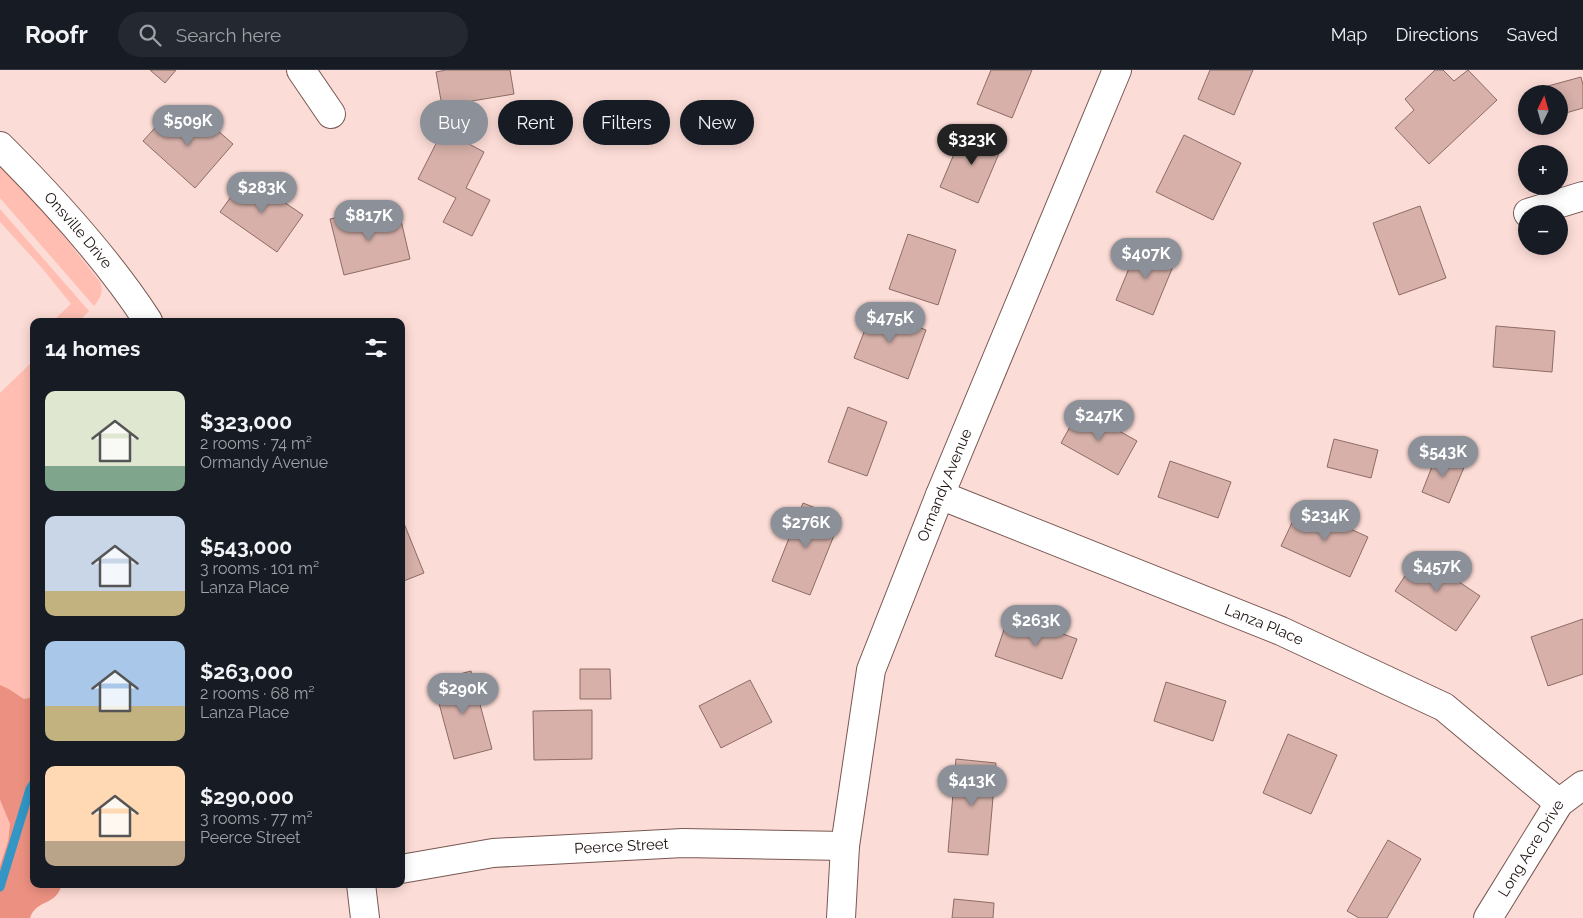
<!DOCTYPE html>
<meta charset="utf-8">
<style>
:root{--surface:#171b24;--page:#242831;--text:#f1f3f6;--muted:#9ea1a6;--line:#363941;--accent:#8c9099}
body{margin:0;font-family:Raleway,sans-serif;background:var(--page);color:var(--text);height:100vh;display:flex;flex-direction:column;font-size:19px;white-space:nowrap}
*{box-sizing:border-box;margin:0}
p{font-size:16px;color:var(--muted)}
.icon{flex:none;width:28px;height:28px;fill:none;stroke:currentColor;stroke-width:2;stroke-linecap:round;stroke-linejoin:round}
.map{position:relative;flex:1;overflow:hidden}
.drawer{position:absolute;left:30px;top:248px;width:375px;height:570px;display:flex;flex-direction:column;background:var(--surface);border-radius:10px;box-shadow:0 2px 12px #0003}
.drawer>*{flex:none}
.guide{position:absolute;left:420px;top:30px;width:475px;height:45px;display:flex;gap:10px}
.needle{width:32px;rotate:5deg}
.tools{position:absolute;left:1518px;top:15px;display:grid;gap:10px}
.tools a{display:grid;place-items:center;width:50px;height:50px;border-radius:50%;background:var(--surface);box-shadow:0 2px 12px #0003;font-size:25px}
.price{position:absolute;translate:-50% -42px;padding:0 11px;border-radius:18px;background:var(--accent);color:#fff;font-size:16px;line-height:32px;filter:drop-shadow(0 1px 2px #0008)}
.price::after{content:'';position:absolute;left:50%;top:30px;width:15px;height:11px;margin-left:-8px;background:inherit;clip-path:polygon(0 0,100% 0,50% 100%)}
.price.on{background:#222;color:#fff}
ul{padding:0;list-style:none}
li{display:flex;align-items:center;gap:15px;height:125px;padding:0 15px}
li span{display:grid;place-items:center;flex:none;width:140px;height:100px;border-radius:10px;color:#555}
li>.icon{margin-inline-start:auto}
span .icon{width:60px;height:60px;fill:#fffc;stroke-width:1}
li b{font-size:21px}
h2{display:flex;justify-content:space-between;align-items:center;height:60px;padding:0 15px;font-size:21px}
.tag{padding:0 18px;border-radius:22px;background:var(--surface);box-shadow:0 2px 12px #0003;font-size:18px;line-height:45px}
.tag.on{background:var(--accent);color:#fff}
header{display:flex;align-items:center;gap:30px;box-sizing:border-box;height:70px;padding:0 25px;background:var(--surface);border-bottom:1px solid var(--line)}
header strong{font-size:24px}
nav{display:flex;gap:28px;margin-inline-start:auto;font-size:18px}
.search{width:350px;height:45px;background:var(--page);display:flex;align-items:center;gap:12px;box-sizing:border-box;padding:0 18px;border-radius:28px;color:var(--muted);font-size:19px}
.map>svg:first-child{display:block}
.green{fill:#ffbeb1}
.forest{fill:#ec9181}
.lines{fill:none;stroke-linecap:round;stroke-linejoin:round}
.stream{stroke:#3396c5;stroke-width:9}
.building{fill:#d6b0a9;stroke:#8e6b65}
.minor-casing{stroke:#795852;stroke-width:30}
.minor{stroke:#fff;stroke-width:28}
.labels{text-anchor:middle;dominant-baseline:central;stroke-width:5;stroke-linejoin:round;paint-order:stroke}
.street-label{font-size:15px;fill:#1d100e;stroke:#fff}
</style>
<header>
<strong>Roofr</strong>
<div class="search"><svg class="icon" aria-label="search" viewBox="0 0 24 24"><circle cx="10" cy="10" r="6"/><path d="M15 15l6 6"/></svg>Search here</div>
<nav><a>Map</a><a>Directions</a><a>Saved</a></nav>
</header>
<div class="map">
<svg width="1583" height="848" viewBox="0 0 1583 848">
<rect width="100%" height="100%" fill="#fcdcd6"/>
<path class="green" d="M 0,96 L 44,141 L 100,212 C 104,222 100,229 94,236 L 0,128 Z
M 0,139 L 89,241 L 79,251 L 55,251 L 57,247 L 71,234 L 42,198 L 0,152 Z
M 34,290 L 34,624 L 33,627 L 24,629 L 9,619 L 0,615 L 0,323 Z
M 0,730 L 10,754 L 8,771 L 0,796 Z"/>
<path class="forest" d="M 0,615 L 9,619 L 24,629 L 33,627 L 34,625 L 34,814 L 62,814 C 56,837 37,828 30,848 L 0,848 L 0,796 L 8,771 L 10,754 L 0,730 Z"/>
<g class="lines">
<path class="stream" d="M 0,817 L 30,719 L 34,713"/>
</g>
<path class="building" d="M 150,0 L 176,0 L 165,13 Z
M 446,0 L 510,0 L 514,24 L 442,36 L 436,2 Z
M 991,0 L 1032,0 L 1012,48 L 977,34 Z
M 1210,0 L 1253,0 L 1234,45 L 1198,29 Z
M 1435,0 L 1443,0 L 1454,11 L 1468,0 L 1497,30 L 1429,94 L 1395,58 L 1414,40 L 1405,29 Z
M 1581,7 L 1583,15 L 1583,38 L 1559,45 L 1559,24 L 1551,24 L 1548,16 Z
M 173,38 L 201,63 L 209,53 L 233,74 L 195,118 L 143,71 Z
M 965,58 L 1003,74 L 978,133 L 940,117 Z
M 443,60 L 484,82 L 466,118 L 490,130 L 472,166 L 443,152 L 456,128 L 418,109 Z
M 1184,65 L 1241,93 L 1213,150 L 1156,122 Z
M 246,106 L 303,145 L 277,182 L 220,142 Z
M 1420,136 L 1446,208 L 1399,225 L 1373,153 Z
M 369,140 L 372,153 L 400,146 L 410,189 L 344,205 L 330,149 Z
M 908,164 L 956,180 L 938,235 L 889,219 Z
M 1139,174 L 1176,189 L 1153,245 L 1116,230 Z
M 873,239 L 926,260 L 908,309 L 854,288 Z
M 1496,256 L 1555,261 L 1552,302 L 1493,297 Z
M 848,337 L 887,352 L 867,406 L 828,392 Z
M 1080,339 L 1137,371 L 1118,405 L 1061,373 Z
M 1334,369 L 1378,380 L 1371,408 L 1327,397 Z
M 1437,384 L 1465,395 L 1449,433 L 1422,422 Z
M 1170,391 L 1231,412 L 1218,448 L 1158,427 Z
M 803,433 L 841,448 L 810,525 L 772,511 Z
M 1300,436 L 1368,467 L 1350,507 L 1281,476 Z
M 401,446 L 424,503 L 401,512 Z
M 1419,485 L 1480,526 L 1456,561 L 1395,521 Z
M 1009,545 L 1077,569 L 1062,609 L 995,586 Z
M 1583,549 L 1583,604 L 1548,616 L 1531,567 Z
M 580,599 L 610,599 L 611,629 L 580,629 Z
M 471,601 L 492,679 L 454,689 L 433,611 Z
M 750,610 L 772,652 L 721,678 L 699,636 Z
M 1166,612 L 1226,631 L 1213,671 L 1154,651 Z
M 592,640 L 592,689 L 534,690 L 533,641 Z
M 1288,664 L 1337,685 L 1311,744 L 1263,723 Z
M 956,689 L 996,693 L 988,785 L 948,782 Z
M 1388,770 L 1421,789 L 1387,848 L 1359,848 L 1347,841 Z
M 954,829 L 994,833 L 993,848 L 952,848 Z"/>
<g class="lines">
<defs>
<g id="minor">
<path d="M 301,0 L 331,44"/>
<path id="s1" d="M 0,76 C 52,128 108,189 148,251"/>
<path d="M 1528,143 L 1583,126"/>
<path id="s2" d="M 940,425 L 1281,561 L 1444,637 L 1559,733"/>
<path id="s3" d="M 401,799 L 493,783 L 683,773 L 845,776"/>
<path d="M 361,814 L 365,848"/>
<path id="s4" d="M 841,848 L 845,776 L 871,600 L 940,425 L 1117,0"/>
<path id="s5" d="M 1488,848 L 1559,733 L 1583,715"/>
</g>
</defs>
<use href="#minor" class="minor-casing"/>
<use href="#minor" class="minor"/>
</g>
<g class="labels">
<g class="street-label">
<text stroke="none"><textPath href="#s1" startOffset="115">Onsville Drive</textPath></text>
<text stroke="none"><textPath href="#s4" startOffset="449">Ormandy Avenue</textPath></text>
<text stroke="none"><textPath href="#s2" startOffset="349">Lanza Place</textPath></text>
<text stroke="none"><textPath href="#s3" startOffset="222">Peerce Street</textPath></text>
<text stroke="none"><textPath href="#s5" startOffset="82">Long Acre Drive</textPath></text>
</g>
</g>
</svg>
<div class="tools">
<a><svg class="needle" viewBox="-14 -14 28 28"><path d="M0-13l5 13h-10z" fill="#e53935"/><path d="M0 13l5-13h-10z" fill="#9ea1a6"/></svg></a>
<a>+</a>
<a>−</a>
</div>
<b class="price" style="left:188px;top:77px">$509K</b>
<b class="price on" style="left:972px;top:96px">$323K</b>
<b class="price" style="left:262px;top:144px">$283K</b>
<b class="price" style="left:369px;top:172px">$817K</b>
<b class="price" style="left:1146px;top:210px">$407K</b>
<b class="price" style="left:890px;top:274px">$475K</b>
<b class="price" style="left:1099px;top:372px">$247K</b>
<b class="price" style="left:1443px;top:408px">$543K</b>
<b class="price" style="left:1325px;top:472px">$234K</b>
<b class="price" style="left:806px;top:479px">$276K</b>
<b class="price" style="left:1437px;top:523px">$457K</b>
<b class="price" style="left:1036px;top:577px">$263K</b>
<b class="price" style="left:463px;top:645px">$290K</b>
<b class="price" style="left:972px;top:737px">$413K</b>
<div class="guide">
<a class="tag on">Buy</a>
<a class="tag">Rent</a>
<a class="tag">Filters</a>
<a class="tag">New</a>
</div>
<section class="drawer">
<h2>14 homes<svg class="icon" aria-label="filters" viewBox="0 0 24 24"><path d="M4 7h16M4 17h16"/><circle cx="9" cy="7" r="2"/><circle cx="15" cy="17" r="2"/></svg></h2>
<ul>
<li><span style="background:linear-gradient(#dfe7d0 75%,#7fa58c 0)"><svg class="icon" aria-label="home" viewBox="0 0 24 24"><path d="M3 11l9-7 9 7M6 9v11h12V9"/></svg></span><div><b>$323,000</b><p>2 rooms · 74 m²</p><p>Ormandy Avenue</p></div></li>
<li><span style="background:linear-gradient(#c9d6e8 75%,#c2b280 0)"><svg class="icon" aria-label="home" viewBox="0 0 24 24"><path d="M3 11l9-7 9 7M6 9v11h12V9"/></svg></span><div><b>$543,000</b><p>3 rooms · 101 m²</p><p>Lanza Place</p></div></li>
<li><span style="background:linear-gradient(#a9c7e8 65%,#c2b280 0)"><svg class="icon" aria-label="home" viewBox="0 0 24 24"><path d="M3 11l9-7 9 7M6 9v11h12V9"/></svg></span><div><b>$263,000</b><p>2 rooms · 68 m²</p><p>Lanza Place</p></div></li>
<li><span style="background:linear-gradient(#ffd9b3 75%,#b9a48a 0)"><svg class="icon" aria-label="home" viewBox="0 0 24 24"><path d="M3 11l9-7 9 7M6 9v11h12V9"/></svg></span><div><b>$290,000</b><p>3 rooms · 77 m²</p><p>Peerce Street</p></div></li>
</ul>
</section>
</div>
